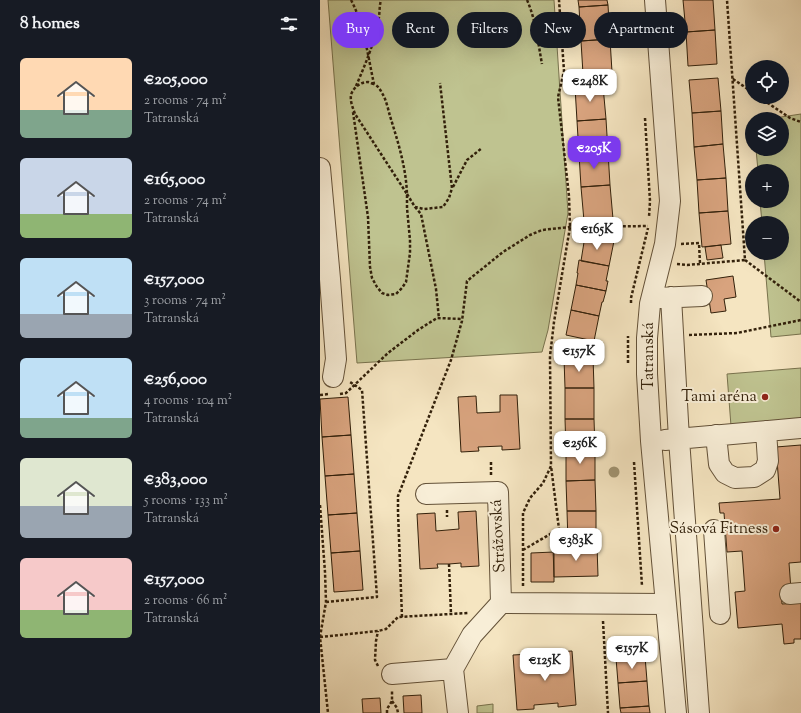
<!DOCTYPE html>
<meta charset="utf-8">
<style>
:root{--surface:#171b24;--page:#20242c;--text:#f1f3f6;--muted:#9ea1a6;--accent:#7c3aed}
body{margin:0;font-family:"Sorts Mill Goudy",serif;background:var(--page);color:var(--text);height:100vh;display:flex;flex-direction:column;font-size:15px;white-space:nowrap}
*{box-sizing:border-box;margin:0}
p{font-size:13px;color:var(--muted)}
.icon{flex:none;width:22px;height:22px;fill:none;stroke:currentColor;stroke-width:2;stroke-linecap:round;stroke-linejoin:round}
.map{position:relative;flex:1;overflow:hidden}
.details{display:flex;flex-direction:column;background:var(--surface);width:320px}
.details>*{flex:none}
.top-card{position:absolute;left:12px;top:12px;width:380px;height:36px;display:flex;gap:8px}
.buttons{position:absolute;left:425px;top:60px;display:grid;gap:8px}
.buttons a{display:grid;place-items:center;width:44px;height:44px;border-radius:50%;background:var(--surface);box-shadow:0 4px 16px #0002;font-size:20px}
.price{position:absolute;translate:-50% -34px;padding:0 9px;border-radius:8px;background:#fff;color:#222;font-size:13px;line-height:26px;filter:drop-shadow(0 1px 2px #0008)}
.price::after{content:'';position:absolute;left:50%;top:24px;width:12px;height:9px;margin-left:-6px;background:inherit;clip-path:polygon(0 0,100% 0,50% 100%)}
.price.current{background:var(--accent);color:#fff}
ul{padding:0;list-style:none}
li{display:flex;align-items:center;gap:12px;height:100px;padding:0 20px}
li span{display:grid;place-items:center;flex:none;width:112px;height:80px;border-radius:6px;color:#555}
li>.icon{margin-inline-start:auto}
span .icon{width:48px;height:48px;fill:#fffc;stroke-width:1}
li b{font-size:17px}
h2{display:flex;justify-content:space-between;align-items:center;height:48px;padding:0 20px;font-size:17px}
.pill{padding:0 14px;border-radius:18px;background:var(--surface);box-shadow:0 4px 16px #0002;font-size:14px;line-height:36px}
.pill.current{background:var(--accent);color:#fff}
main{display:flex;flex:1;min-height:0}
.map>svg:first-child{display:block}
.green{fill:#bfc390;stroke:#78724d}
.building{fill:#d8a37e;stroke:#32200a}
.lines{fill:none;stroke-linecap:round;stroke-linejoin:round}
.minor-casing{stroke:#635138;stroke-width:22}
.path{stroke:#32200a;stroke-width:2.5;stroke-dasharray:3 2;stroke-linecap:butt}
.minor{stroke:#f8eed7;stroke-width:20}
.tree{fill:#a19472}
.poi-dot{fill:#8f2418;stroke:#f8eed7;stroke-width:1.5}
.labels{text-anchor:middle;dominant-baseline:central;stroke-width:4;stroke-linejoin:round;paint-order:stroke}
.street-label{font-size:16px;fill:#32200a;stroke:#f8eed7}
.poi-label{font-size:16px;fill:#32200a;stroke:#f8eed7;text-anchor:end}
</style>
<main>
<section class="details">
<h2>8 homes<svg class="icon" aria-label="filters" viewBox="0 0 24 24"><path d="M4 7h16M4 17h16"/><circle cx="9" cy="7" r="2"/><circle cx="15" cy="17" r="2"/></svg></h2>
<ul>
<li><span style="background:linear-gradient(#ffd9b3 65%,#7fa58c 0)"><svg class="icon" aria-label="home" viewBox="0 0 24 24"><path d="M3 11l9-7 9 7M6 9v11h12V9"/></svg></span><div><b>€205,000</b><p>2 rooms · 74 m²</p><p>Tatranská</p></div></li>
<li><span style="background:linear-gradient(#c9d6e8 70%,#8fb573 0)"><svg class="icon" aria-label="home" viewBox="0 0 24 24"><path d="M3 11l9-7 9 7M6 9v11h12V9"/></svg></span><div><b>€165,000</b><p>2 rooms · 74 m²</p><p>Tatranská</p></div></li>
<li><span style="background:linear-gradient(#bfe0f5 70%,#9aa5b1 0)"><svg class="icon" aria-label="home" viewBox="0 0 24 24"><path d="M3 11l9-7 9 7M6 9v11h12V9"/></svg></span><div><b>€157,000</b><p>3 rooms · 74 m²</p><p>Tatranská</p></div></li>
<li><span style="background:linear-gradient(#bfe0f5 75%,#7fa58c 0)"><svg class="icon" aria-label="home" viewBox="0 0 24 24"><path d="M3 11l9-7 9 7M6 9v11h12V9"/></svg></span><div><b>€256,000</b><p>4 rooms · 104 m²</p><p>Tatranská</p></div></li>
<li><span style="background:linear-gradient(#dfe7d0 60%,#9aa5b1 0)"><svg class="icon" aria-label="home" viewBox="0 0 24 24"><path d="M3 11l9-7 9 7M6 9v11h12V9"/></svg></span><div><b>€383,000</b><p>5 rooms · 133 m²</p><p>Tatranská</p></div></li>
<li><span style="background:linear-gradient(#f6c9c9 65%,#8fb573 0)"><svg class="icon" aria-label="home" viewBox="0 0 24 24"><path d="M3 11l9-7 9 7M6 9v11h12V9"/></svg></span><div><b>€157,000</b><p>2 rooms · 66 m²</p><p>Tatranská</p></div></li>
</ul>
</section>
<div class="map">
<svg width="481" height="713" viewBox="0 0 481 713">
<rect width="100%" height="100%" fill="#f5e5c1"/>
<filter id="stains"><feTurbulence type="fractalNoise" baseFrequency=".005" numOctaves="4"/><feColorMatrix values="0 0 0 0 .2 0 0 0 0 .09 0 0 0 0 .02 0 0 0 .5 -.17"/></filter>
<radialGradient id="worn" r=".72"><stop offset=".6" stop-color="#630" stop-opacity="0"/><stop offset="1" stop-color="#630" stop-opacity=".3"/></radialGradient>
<path class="green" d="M 8,0 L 234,0 L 248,213 L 228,330 L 222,352 L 37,363 Z
M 481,114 L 481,334 L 451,337 L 444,253 L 462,253 L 462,223 L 442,223 L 440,201 L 462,201 L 462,171 L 438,171 L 436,149 L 462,149 L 462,119 L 448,119 Z
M 481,368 L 481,421 L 411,426 L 407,374 Z
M 173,704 L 173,713 L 157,713 L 157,706 Z"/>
<path class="building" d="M 258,0 L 287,0 L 288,5 L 259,7 Z
M 363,0 L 393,0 L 395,30 L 366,32 Z
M 288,5 L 290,39 L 261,41 L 259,7 Z
M 395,30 L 397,64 L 368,66 L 366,32 Z
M 290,39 L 292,72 L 263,74 L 261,41 Z
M 398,78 L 401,111 L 372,113 L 369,80 Z
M 283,86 L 286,119 L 257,121 L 255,87 Z
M 401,111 L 403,144 L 374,147 L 372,113 Z
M 286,119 L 288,152 L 259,154 L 257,121 Z
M 403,144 L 406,178 L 377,180 L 374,147 Z
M 288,152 L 290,185 L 261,187 L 259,154 Z
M 406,178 L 408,211 L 379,213 L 377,180 Z
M 290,185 L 293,219 L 264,221 L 261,187 Z
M 408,211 L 411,244 L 382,247 L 379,213 Z
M 265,236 L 294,241 L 289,266 L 261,261 Z
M 401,245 L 403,258 L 387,260 L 385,247 Z
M 259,260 L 289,266 L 286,281 L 288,281 L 286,291 L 256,285 L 258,273 L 257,273 Z
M 413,276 L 416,297 L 404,299 L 406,311 L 391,313 L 386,280 Z
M 256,285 L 286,291 L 283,302 L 282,302 L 279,316 L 251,310 Z
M 251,310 L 279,316 L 274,341 L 246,335 Z
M 273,357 L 274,388 L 245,388 L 244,358 Z
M 245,388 L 274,388 L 274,419 L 245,419 Z
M 180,395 L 197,395 L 200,449 L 182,450 L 182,446 L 158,447 L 159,451 L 141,452 L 138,397 L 156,396 L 157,413 L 180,412 Z
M 28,397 L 31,435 L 2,437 L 0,399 Z
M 245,419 L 274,419 L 275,449 L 246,450 Z
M 31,435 L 34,474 L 5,476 L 2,437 Z
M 481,445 L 481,562 L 469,563 L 471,590 L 461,591 L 462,604 L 481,603 L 481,639 L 474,639 L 474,643 L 464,644 L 462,624 L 418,628 L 415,592 L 425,591 L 422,551 L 407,552 L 404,513 L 400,513 L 399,503 L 460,499 L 456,447 Z
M 275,449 L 275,480 L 246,481 L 246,450 Z
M 34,474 L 37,513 L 8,515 L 5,476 Z
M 275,480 L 276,511 L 247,511 L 246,481 Z
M 156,511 L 159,566 L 141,567 L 141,563 L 129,564 L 117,564 L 118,568 L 100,569 L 97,514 L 115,513 L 116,531 L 139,529 L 138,512 Z
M 247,511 L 276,511 L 276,541 L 248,542 Z
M 37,513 L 40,551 L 11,553 L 8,515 Z
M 277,546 L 278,576 L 234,577 L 233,547 Z
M 40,551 L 43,590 L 14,592 L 11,553 Z
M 234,552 L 234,582 L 211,582 L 211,553 Z
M 252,651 L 256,705 L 238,707 L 238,703 L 214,705 L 214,709 L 197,710 L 193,655 L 211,654 L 212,671 L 235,669 L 234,652 Z
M 325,656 L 327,681 L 298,683 L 296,658 Z
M 327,681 L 329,706 L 300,708 L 298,683 Z
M 101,695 L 102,713 L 84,713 L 83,696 Z
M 60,698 L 61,713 L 43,713 L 42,699 Z
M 329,706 L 330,713 L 301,713 L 300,708 Z"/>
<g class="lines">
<defs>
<path id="minor" d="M 335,0 L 350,201 L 345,244 L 330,304 L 327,338 L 327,374 L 331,441 L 356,713
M 0,168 L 10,279 L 16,359 L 13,377
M 351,297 L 359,439 L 379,713
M 337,298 L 382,296
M 396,435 L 399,464 L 405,473 L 415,478 L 434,477 L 445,470 L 448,461 L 446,431
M 345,440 L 481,428
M 106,494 L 178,492 L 181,603 L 346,604
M 394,530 L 400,614
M 470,594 L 481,593
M 72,674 L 133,669
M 138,713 L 133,669 L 152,635 L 181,603"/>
</defs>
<use href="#minor" class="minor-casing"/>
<path class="path" d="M 31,0 C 44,24 48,57 54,84 C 58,86 60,89 62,93 C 66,99 68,109 70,116 C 78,142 86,167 87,194 L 35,114 C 33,108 30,102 31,95 C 33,88 40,82 48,82 C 48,82 53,84 54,84
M 207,0 C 216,20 218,43 222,64
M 413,79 L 432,92
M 36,86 C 45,65 54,44 58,22 C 60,15 59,7 61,0
M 439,97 L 470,118 L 481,122
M 33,112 L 48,217 L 50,267 L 52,278 L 57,287 L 62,293 L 68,295 L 76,294 L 82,288 L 86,282 L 90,253 L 90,240 L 87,208 L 87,194
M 325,118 L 330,201 L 329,217
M 133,187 L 147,160 L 162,148
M 87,194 L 95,207 L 104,209 L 123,207 L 129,198 L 132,188 L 120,83
M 95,207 L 101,214 L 116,289 L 119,319
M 361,244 L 379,243 L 380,264
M 425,260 L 481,302
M 357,264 L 367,265 L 425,260 L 407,0
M 311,303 L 311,298 L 328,228
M 369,335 L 417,333 L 481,320
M 308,363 L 308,336
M 20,394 L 26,393 L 68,353 L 98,330 L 117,318 L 142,319
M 0,395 L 9,394
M 171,462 L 171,476
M 314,462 L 322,586
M 0,505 L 5,572 L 6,602 L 0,637 L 8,713
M 127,510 L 127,517
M 203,550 L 239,529 L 231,466
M 129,564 L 131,614
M 203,586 L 203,513 L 210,498 L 223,483 L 231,466 L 230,356 L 234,322 L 250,227 L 249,196 L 238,97 L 244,71 L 239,0
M 6,602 L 57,597 L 42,390 L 30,382
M 82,617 L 78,512 L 78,496 L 131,360 L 142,321 L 147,281 L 183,252 L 210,235 L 222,230 L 250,227 L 328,226
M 283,621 L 288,713
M 0,637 L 58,631 L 66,629 L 78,617 L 148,613
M 58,666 L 55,660 L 56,641 L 58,631
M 72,701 L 77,708 L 78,713
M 67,713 L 67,709 L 72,701 L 72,690"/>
<use href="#minor" class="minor"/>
</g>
<circle class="tree" cx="294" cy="472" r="5.5"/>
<g class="poi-dot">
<circle cx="445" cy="397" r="4"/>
<circle cx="456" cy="529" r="4"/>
</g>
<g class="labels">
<g class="street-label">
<text transform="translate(329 356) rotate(-90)">Tatranská</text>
<text transform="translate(179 536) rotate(-93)">Strážovská</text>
</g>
<g class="poi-label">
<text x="437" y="397">Tami aréna</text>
<text x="448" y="529">Sásová Fitness</text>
</g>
</g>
<rect width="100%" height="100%" filter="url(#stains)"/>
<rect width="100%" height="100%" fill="url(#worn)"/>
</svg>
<div class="buttons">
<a><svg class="icon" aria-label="locate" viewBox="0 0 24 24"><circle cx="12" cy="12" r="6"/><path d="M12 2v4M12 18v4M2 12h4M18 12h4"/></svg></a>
<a><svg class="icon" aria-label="layers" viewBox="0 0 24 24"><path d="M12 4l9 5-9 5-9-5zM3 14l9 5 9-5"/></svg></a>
<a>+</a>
<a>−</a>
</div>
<b class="price" style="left:270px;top:103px">€248K</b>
<b class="price current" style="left:274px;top:170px">€205K</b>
<b class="price" style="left:277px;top:251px">€165K</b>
<b class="price" style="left:259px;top:373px">€157K</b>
<b class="price" style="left:260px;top:465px">€256K</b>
<b class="price" style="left:256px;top:562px">€383K</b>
<b class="price" style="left:312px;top:670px">€157K</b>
<b class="price" style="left:225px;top:682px">€125K</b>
<div class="top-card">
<a class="pill current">Buy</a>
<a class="pill">Rent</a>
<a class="pill">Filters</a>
<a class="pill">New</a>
<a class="pill">Apartment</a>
</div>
</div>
</main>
